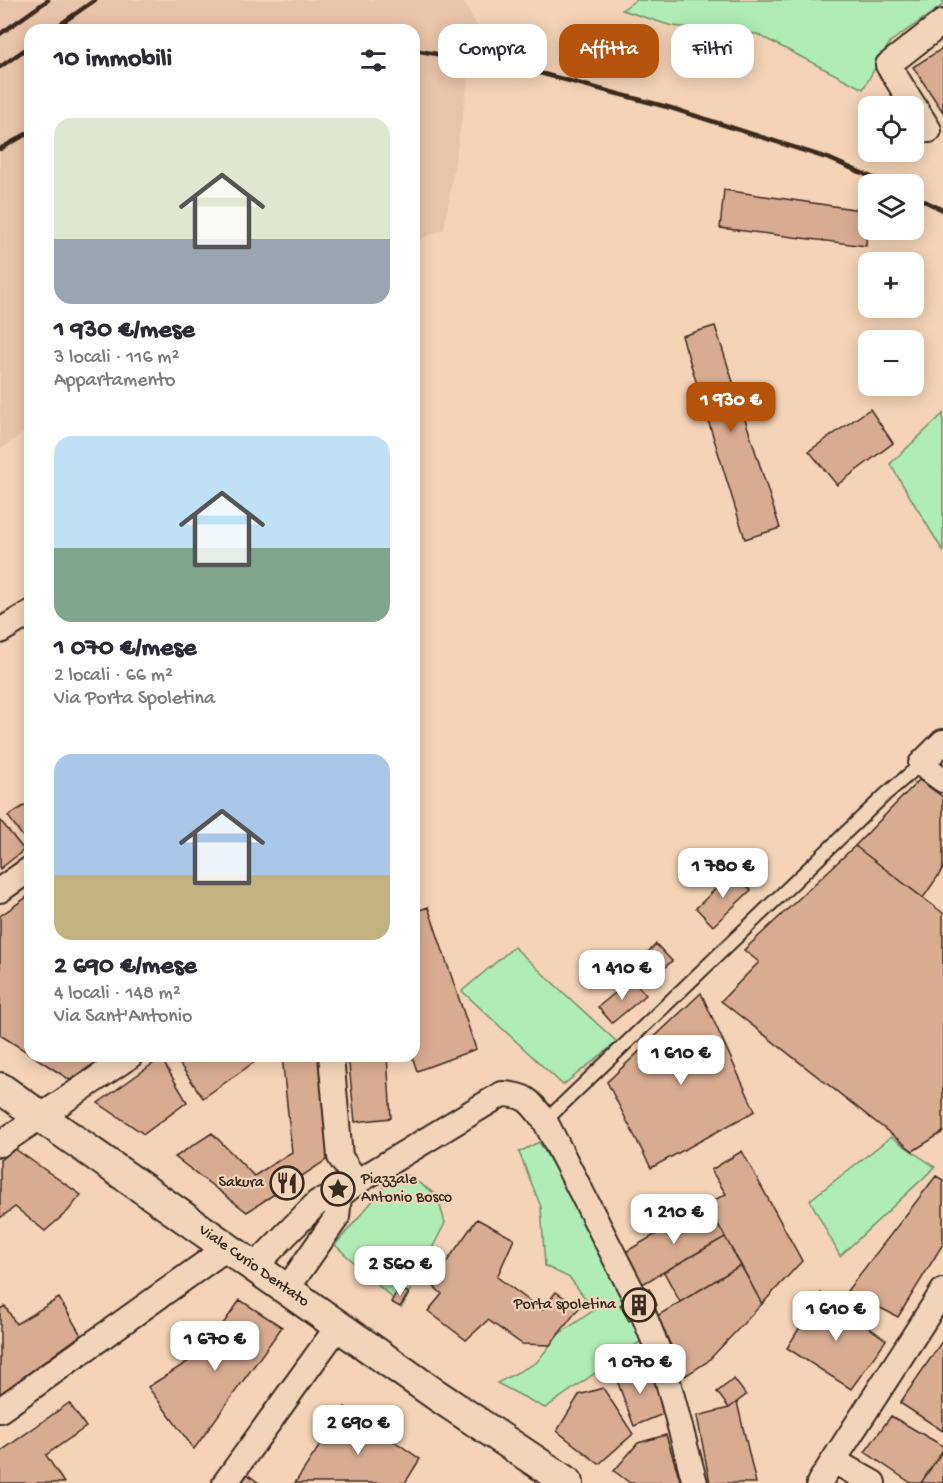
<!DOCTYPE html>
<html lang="it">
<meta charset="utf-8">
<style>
:root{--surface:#fff;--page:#f2f2f3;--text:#2b2b33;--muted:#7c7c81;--accent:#b45309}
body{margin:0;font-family:"Gochi Hand",sans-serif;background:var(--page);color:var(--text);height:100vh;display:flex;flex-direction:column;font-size:22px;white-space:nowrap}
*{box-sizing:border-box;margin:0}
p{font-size:20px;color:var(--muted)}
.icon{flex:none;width:33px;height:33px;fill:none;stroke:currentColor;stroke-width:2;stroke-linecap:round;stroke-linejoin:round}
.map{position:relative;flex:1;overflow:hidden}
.panel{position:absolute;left:24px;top:24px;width:396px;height:1038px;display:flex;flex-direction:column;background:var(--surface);border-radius:18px;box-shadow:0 3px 15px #0003}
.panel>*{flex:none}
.guide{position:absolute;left:438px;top:24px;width:414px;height:54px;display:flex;gap:12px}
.tools{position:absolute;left:858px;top:96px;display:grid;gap:12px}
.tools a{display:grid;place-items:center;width:66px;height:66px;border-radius:12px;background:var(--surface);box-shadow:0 3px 15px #0003;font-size:30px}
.price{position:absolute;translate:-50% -51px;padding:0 14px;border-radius:12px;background:#fff;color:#222;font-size:20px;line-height:39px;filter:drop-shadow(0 2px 3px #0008)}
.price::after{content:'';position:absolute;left:50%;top:36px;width:18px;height:14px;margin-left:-9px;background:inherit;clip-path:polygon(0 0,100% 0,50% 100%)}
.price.selected{background:var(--accent);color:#fff}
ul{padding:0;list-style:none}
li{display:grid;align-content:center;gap:12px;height:318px;padding:0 30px}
li span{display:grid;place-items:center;height:186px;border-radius:18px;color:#555}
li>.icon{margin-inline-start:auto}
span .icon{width:108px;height:108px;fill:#fffc;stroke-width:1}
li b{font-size:26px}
h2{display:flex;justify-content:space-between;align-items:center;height:72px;padding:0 30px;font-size:26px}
.pill{padding:0 21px;border-radius:18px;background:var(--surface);box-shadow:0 3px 15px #0003;font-size:21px;line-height:54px}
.pill.selected{background:var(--accent);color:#fff}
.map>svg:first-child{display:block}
.built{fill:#e8c4a8}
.green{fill:#afedb4;stroke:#758c69;stroke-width:1.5}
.building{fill:#d9ac92;stroke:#3b2a1e;stroke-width:1.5}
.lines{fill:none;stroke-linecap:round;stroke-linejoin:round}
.service-casing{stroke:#3b2a1e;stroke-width:16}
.minor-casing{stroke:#3b2a1e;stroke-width:28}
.tertiary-casing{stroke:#3b2a1e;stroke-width:34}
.service{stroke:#f2d5b9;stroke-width:12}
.minor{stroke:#f2d5b9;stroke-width:24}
.tertiary{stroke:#f2d5b9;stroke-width:30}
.rail{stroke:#3b2a1e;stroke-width:4.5}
.labels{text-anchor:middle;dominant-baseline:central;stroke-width:4.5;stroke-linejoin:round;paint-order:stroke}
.poi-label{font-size:16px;fill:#3b2a1e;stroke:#f2d5b9;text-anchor:end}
.street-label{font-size:16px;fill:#3b2a1e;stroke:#f2d5b9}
</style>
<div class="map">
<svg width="943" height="1483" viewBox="0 0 943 1483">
<rect width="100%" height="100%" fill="#f4d3b6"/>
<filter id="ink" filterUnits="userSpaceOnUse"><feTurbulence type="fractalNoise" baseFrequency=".0167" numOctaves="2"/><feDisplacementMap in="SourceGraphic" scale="12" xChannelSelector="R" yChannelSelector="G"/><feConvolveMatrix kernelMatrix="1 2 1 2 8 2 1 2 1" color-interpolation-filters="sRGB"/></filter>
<g filter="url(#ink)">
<path class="built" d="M 0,0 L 462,0 L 477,25 L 444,229 L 414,242 L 414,30 L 30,30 L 30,429 L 0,449 Z"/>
<path class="green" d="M 636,0 L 943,0 L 943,5 L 890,42 L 863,89 L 757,34 L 672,26 L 622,10 Z
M 943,414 L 943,551 L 890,464 Z
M 514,947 L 617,1042 L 563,1085 L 462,991 Z
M 891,1137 L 935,1167 L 840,1256 L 810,1200 Z
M 539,1142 L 604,1249 L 644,1339 L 545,1408 L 497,1383 L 536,1363 L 559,1334 L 594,1310 L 570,1278 L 545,1266 L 541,1207 L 519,1152 Z
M 399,1170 L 437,1195 L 445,1223 L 402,1307 L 335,1245 Z"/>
<path class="building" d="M 943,48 L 943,112 L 913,67 Z
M 724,190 L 867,211 L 866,246 L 720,228 Z
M 715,326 L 780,528 L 745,539 L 682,336 Z
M 870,409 L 893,443 L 837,485 L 809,451 Z
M 919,780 L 943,797 L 943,869 L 923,898 L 855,846 Z
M 30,802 L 30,847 L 8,816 Z
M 0,820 L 24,850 L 0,869 Z
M 855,846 L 943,913 L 943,1132 L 913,1151 L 721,1001 L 759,962 L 744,950 Z
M 733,872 L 751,890 L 713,926 L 696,908 Z
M 30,895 L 30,1054 L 0,1035 L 0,916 Z
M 428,907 L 476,1049 L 417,1071 L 412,1056 L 414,1056 L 414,912 Z
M 656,944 L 672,961 L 651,980 L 636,964 Z
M 632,979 L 646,995 L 612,1023 L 598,1007 Z
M 701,993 L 755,1111 L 651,1168 L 607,1082 Z
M 33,1056 L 105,1056 L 70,1080 Z
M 174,1056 L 263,1056 L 203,1098 Z
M 282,1056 L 319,1056 L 331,1157 L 247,1212 L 175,1157 L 212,1133 L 254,1176 L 292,1152 Z
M 348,1056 L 387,1056 L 391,1118 L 355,1122 Z
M 161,1058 L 187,1102 L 144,1134 L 98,1103 Z
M 15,1149 L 81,1195 L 68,1211 L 45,1231 L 15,1207 L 0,1218 L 0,1160 Z
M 742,1151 L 802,1261 L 762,1304 L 707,1204 L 726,1194 L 711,1170 Z
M 936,1176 L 943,1180 L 943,1244 L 898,1317 L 847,1291 Z
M 707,1204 L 725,1237 L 639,1286 L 622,1254 Z
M 477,1219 L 514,1239 L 497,1277 L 542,1310 L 556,1292 L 579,1308 L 550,1345 L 522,1344 L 488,1320 L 466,1340 L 428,1311 L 442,1294 L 431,1284 Z
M 725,1237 L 741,1265 L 680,1302 L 664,1272 Z
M 741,1265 L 762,1304 L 707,1362 L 685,1376 L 657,1316 Z
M 399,1288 L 409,1293 L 400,1307 L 391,1302 Z
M 649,1289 L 657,1305 L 629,1321 L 620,1305 Z
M 821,1293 L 886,1340 L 851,1389 L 787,1348 Z
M 59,1298 L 81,1335 L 0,1394 L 0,1309 L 5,1306 L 16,1324 Z
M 240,1300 L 282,1327 L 194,1449 L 148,1387 L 203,1352 Z
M 943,1340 L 943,1431 L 900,1403 Z
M 652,1366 L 663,1414 L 634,1426 L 615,1375 Z
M 734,1379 L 746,1395 L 729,1408 L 717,1392 Z
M 603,1388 L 633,1434 L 599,1464 L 557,1431 L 579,1395 Z
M 737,1402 L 756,1483 L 710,1483 L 697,1416 L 729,1408 Z
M 69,1403 L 86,1427 L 46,1455 L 64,1483 L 0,1483 L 0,1452 Z
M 345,1407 L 420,1459 L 405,1483 L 295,1483 Z
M 891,1416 L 943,1446 L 943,1450 L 921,1483 L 911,1483 L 865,1452 Z
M 666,1435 L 681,1483 L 630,1483 L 614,1471 L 638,1443 Z
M 941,1453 L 943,1454 L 943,1483 L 921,1483 Z
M 247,1474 L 259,1483 L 242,1483 Z"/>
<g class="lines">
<defs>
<path id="service" d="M 545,1121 L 886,794 L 921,764"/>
<path id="minor" d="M 929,130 L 888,65 L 943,22
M 0,631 L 30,613
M 943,742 L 921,764 L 943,780
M 0,890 L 30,869
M 331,1056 L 340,1157 L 357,1182
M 0,1144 L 130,1056
M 339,1196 L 357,1182 L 502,1094 C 527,1095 530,1101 545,1121 L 635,1297
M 255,1266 L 318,1202 L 339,1196 L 337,1217 L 287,1289
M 643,1313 L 663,1363 L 695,1483
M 0,1410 L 228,1247
M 834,1461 L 873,1483
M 225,1483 L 339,1325
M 819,1483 L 943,1291"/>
<g id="tertiary">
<path id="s1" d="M 0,1088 L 435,1394 L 568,1483"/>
</g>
</defs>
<use href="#service" class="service-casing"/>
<use href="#minor" class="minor-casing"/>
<use href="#tertiary" class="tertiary-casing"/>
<use href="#service" class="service"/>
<use href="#minor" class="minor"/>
<use href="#tertiary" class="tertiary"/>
<path class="rail" d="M 52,30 L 95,0
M 0,34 L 48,0
M 414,50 L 532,71 L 671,108 L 830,159 L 887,184
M 0,67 L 30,46
M 0,149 L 30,132
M 914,196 L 943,210"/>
</g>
</g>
<defs>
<symbol id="restaurant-ring" viewBox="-11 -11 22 22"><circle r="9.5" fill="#f2d5b9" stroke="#3b2a1e" stroke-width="1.5"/><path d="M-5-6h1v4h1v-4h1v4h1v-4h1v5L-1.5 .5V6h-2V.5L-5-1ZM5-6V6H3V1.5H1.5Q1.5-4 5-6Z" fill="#3b2a1e"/></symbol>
<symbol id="sight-ring" viewBox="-11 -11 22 22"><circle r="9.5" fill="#f2d5b9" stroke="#3b2a1e" stroke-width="1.5"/><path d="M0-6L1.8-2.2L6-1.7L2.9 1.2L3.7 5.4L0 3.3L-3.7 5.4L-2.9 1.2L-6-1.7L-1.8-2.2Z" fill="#3b2a1e"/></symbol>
<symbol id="building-ring" viewBox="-11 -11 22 22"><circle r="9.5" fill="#f2d5b9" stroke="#3b2a1e" stroke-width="1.5"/><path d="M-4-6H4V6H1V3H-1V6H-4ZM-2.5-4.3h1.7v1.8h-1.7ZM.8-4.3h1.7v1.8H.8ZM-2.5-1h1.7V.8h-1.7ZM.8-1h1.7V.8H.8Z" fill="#3b2a1e"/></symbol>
</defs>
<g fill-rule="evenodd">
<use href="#restaurant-ring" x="268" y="1164" width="38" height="38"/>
<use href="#sight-ring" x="319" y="1170" width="38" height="38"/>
<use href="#building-ring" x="620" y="1286" width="38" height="38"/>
</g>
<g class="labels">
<g class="poi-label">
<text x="361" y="1180" text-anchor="start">Piazzale<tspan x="361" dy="18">Antonio Bosco</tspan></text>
<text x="264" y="1183">Sakura</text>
<text x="616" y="1305">Porta spoletina</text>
</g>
<g class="street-label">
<text stroke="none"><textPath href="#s1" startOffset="310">Viale Curio Dentato</textPath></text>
</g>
</g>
</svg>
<div class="tools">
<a><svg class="icon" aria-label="locate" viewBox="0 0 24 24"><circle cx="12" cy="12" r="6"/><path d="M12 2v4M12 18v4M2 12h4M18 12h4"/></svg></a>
<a><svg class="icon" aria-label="layers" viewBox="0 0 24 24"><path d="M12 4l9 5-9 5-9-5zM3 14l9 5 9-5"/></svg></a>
<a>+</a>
<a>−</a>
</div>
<b class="price selected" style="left:731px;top:433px">1 930 €</b>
<b class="price" style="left:723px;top:899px">1 780 €</b>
<b class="price" style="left:622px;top:1001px">1 410 €</b>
<b class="price" style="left:681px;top:1086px">1 610 €</b>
<b class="price" style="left:674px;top:1245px">1 210 €</b>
<b class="price" style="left:400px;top:1297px">2 560 €</b>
<b class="price" style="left:836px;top:1342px">1 610 €</b>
<b class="price" style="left:215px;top:1372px">1 670 €</b>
<b class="price" style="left:640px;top:1395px">1 070 €</b>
<b class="price" style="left:358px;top:1456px">2 690 €</b>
<div class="guide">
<a class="pill">Compra</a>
<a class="pill selected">Affitta</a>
<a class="pill">Filtri</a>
</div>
<section class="panel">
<h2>10 immobili<svg class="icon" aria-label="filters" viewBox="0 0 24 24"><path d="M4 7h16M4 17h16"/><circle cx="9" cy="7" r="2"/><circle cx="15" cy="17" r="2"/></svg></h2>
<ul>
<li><span style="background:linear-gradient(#dfe7d0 65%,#9aa5b1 0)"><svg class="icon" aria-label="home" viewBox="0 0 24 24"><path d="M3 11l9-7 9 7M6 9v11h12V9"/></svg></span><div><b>1 930 €/mese</b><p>3 locali · 116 m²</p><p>Appartamento</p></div></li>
<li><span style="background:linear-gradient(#bfe0f5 60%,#7fa58c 0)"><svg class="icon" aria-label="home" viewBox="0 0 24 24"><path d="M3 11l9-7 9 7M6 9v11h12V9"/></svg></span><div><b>1 070 €/mese</b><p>2 locali · 66 m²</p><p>Via Porta Spoletina</p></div></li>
<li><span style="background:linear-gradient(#a9c7e8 65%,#c2b280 0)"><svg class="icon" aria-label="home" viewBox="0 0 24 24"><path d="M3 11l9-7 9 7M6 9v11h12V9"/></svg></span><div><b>2 690 €/mese</b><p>4 locali · 148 m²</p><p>Via Sant'Antonio</p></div></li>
</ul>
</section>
</div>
